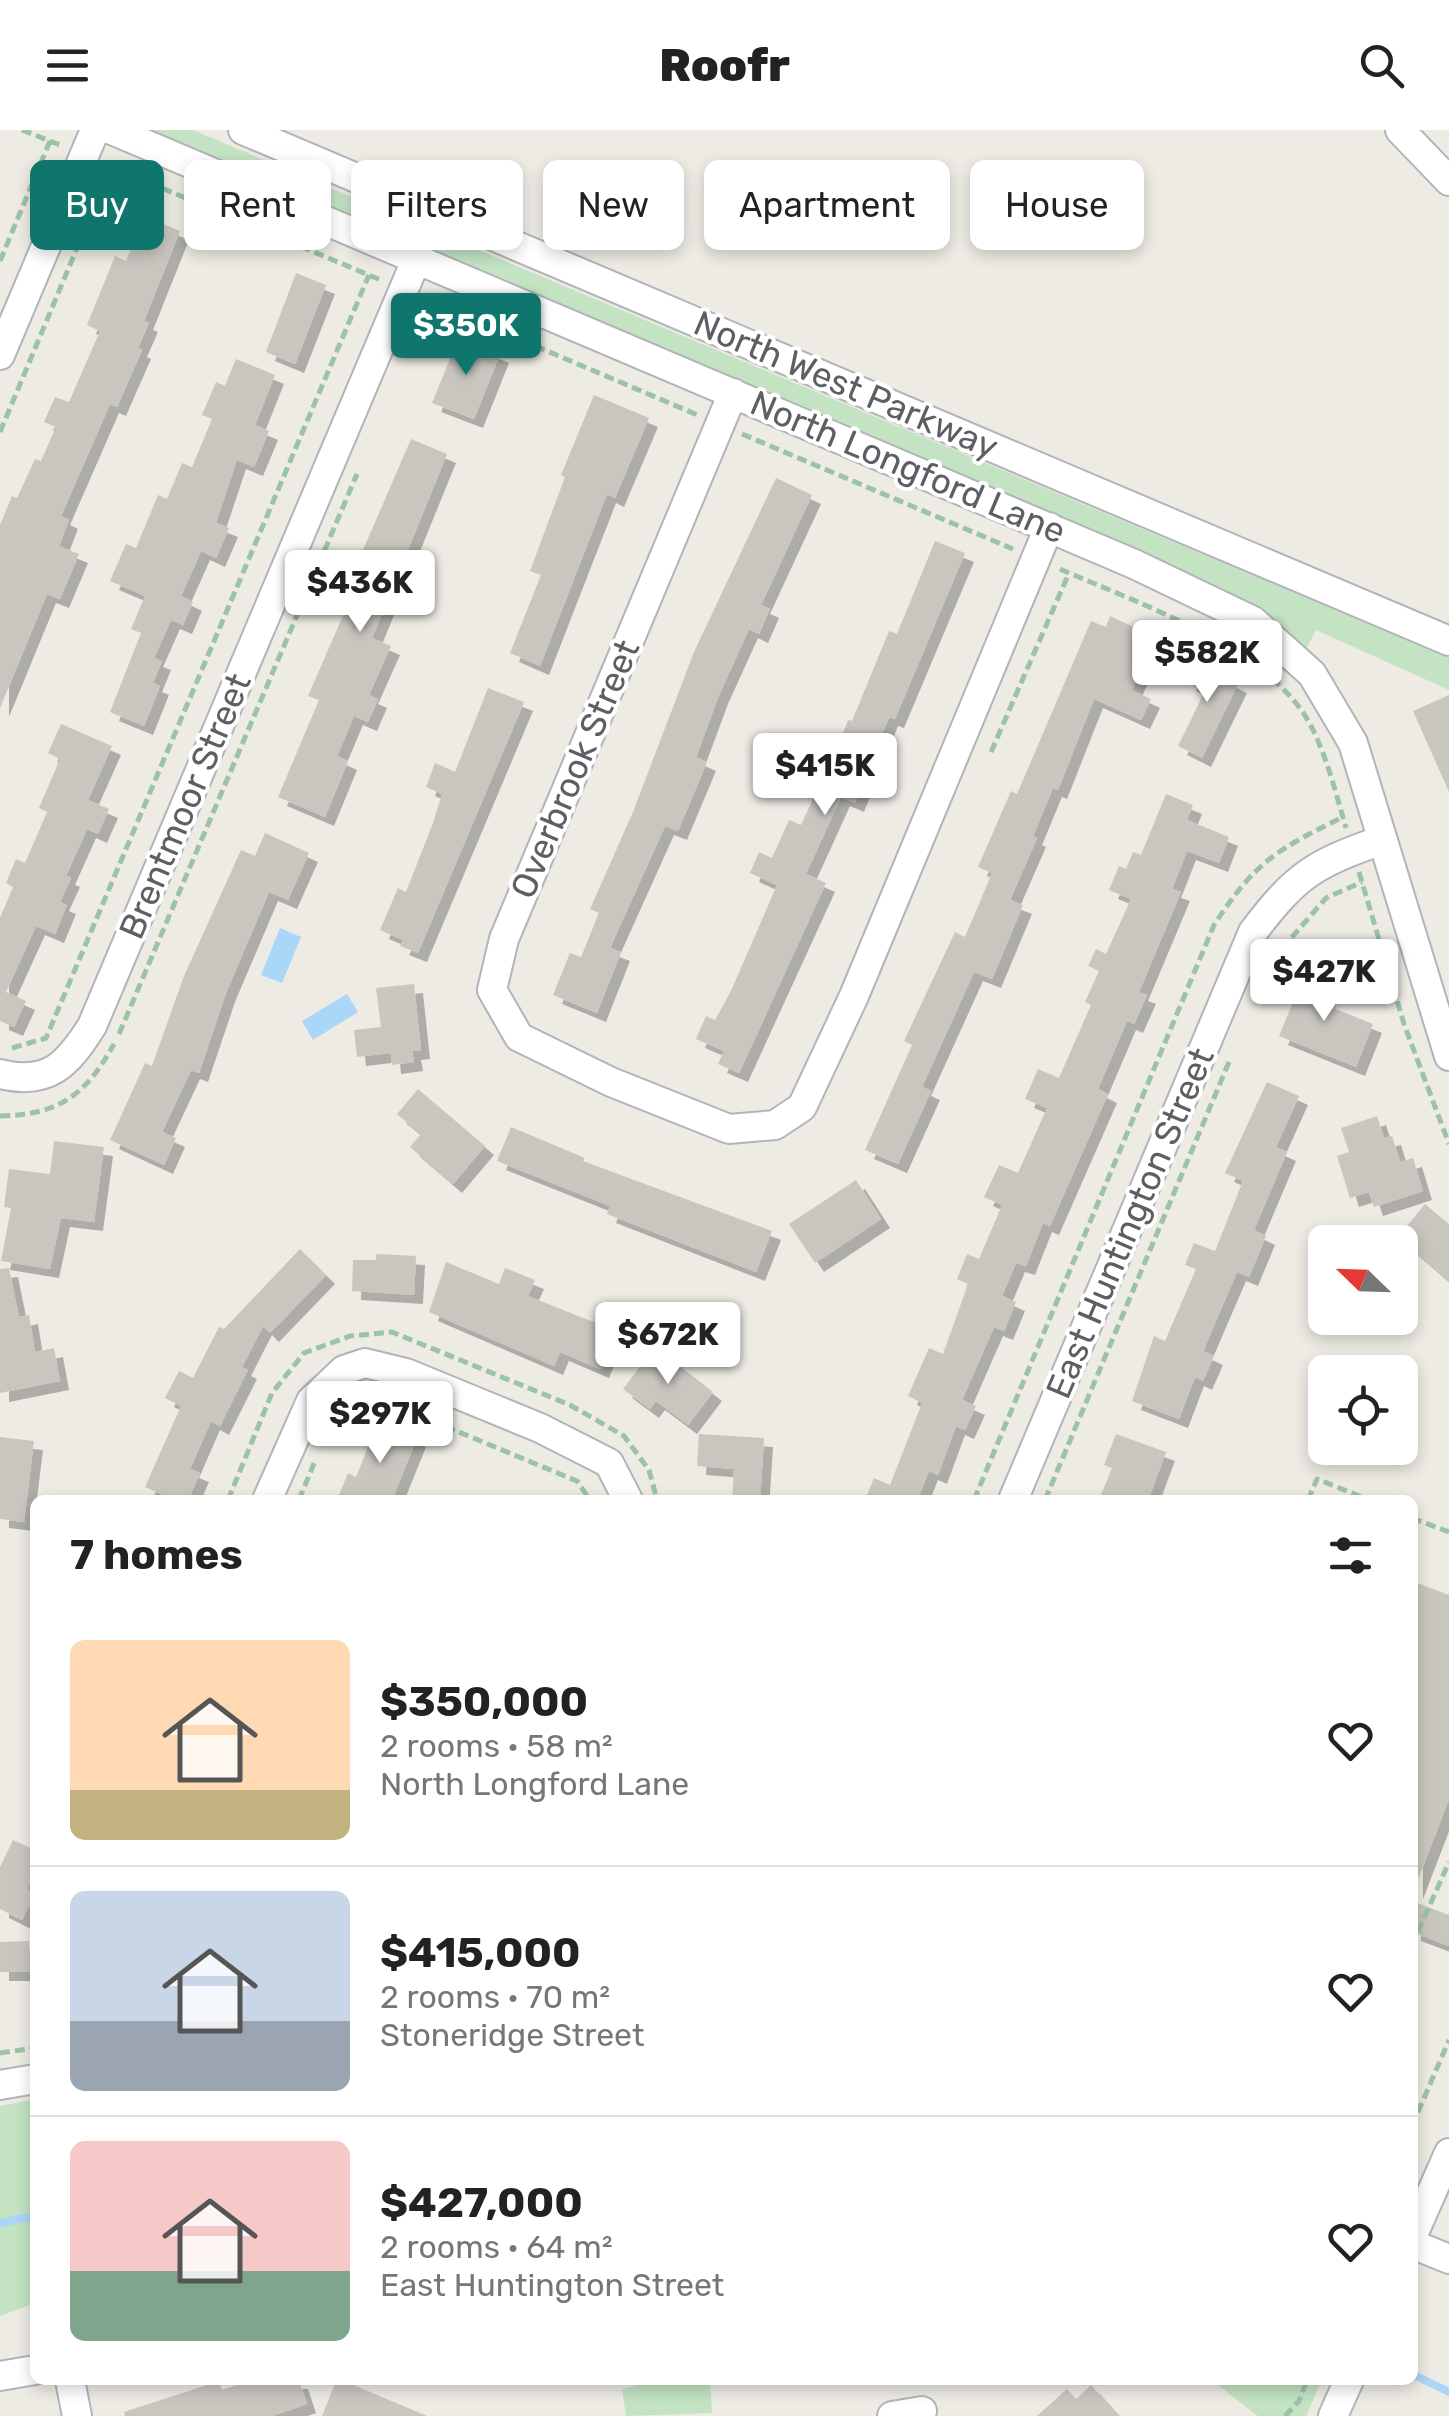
<!DOCTYPE html>
<meta charset="utf-8">
<style>
:root{--surface:#fff;--page:#f2f2f2;--text:#222;--muted:#767676;--line:#e0e0e0;--accent:#0f766e}
body{margin:0;font-family:Rubik,sans-serif;background:var(--page);color:var(--text);height:100vh;display:flex;flex-direction:column;font-size:38px;white-space:nowrap}
*{box-sizing:border-box;margin:0}
p{font-size:32px;color:var(--muted)}
.icon{flex:none;width:55px;height:55px;fill:none;stroke:currentColor;stroke-width:2;stroke-linecap:round;stroke-linejoin:round}
.map{position:relative;flex:1;overflow:hidden}
.side{position:absolute;left:30px;top:1365px;width:1388px;height:890px;display:flex;flex-direction:column;background:var(--surface);border-radius:15px;box-shadow:0 5px 15px #0003}
.side>*{flex:none}
.top-card{position:absolute;left:30px;top:30px;width:1390px;height:90px;display:flex;gap:20px}
.needle{width:65px;rotate:293deg}
.buttons{position:absolute;left:1308px;top:1095px;display:grid;gap:20px}
.buttons a{display:grid;place-items:center;width:110px;height:110px;border-radius:15px;background:var(--surface);box-shadow:0 5px 15px #0003;font-size:50px}
.price{position:absolute;translate:-50% -85px;padding:0 22px;border-radius:10px;background:#fff;color:#222;font-size:32px;line-height:65px;filter:drop-shadow(0 2px 5px #0008)}
.price::after{content:'';position:absolute;left:50%;top:60px;width:30px;height:22px;margin-left:-15px;background:inherit;clip-path:polygon(0 0,100% 0,50% 100%)}
.price.selected{background:var(--accent);color:#fff}
ul{padding:0;list-style:none}
li{display:flex;align-items:center;gap:30px;height:250px;padding:0 40px}
li+li{border-top:2px solid var(--line)}
li span{display:grid;place-items:center;flex:none;width:280px;height:200px;border-radius:15px;color:#555}
li>.icon{margin-inline-start:auto}
span .icon{width:120px;height:120px;fill:#fffc;stroke-width:1}
li b{font-size:42px}
h2{display:flex;justify-content:space-between;align-items:center;height:120px;padding:0 40px;font-size:42px}
.pill{padding:0 35px;border-radius:15px;background:var(--surface);box-shadow:0 5px 15px #0003;font-size:35px;line-height:90px}
.pill.selected{background:var(--accent);color:#fff}
header{display:flex;justify-content:space-between;align-items:center;height:130px;padding:0 40px;background:var(--surface);font-size:45px;font-weight:800}
.map>svg:first-child{display:block}
.green{fill:#c3e3c3}
.water{fill:#aad6f8}
.lines{fill:none;stroke-linecap:round;stroke-linejoin:round}
.stream{stroke:#aad6f8;stroke-width:8}
.building{fill:#c9c6c0;filter:url(#shadow)}
.minor-casing{stroke:#b1b4b8;stroke-width:32}
.path{stroke:#9cc3a7;stroke-width:5;stroke-dasharray:10 5;stroke-linecap:butt}
.minor{stroke:#fff;stroke-width:28}
.labels{text-anchor:middle;dominant-baseline:central;stroke-width:8;stroke-linejoin:round;paint-order:stroke}
.street-label{font-size:35px;fill:#5c5f63;stroke:#fff}
</style>
<header><svg class="icon" aria-label="menu" viewBox="0 0 24 24"><path d="M4 6h16M4 12h16M4 18h16"/></svg>Roofr<svg class="icon" aria-label="search" viewBox="0 0 24 24"><circle cx="10" cy="10" r="6"/><path d="M15 15l6 6"/></svg></header>
<div class="map">
<svg width="1449" height="2286" viewBox="0 0 1449 2286">
<defs>
<filter id="shadow"><feDropShadow dx="9" dy="9" stdDeviation="0" flood-color="#0004"/></filter>
</defs>
<rect width="100%" height="100%" fill="#edebe4"/>
<path class="green" d="M 146,0 L 193,0 L 1449,528 L 1449,560 L 1316,500 L 1306,519 L 1252,475 Z
M 35,1969 L 35,2173 L 0,2186 L 0,1976 Z
M 658,2250 L 710,2251 L 712,2283 L 626,2286 L 622,2259 Z
M 1211,2250 L 1322,2250 L 1306,2286 L 1258,2286 Z"/>
<path class="water" d="M 280,798 L 301,807 L 282,853 L 261,845 Z
M 347,864 L 358,882 L 313,910 L 302,891 Z"/>
<g class="lines">
<path class="stream" d="M 0,2093 L 35,2086
M 1412,2244 L 1449,2262"/>
</g>
<path class="building" d="M 144,86 L 180,101 L 144,191 L 149,193 L 138,218 L 142,220 L 117,277 L 110,274 L 61,386 L 69,390 L 59,416 L 79,424 L 60,469 L 47,464 L 0,578 L 0,395 L 12,366 L 17,368 L 35,329 L 41,331 L 56,297 L 44,292 L 55,267 L 69,272 L 100,201 L 87,195 L 115,126 L 126,131 Z
M 296,143 L 326,155 L 295,234 L 266,222 Z
M 459,207 L 500,224 L 474,289 L 432,273 Z
M 236,229 L 275,245 L 255,295 L 269,301 L 254,337 L 237,330 L 216,393 L 229,398 L 216,428 L 201,421 L 181,466 L 193,472 L 183,495 L 171,490 L 154,528 L 162,531 L 153,553 L 160,556 L 144,596 L 110,582 L 141,503 L 131,499 L 145,466 L 110,451 L 126,414 L 136,418 L 158,365 L 167,369 L 182,333 L 192,337 L 212,289 L 202,285 L 216,252 L 225,256 Z
M 594,265 L 649,288 L 615,368 L 607,364 L 540,536 L 510,523 L 541,445 L 530,441 L 565,347 L 561,345 Z
M 411,309 L 447,324 L 372,508 L 391,516 L 369,565 L 378,569 L 368,592 L 354,586 L 337,626 L 348,631 L 325,687 L 278,667 L 319,570 L 308,566 L 348,474 L 341,471 Z
M 776,348 L 812,365 L 761,475 L 770,479 L 759,504 L 749,499 L 719,565 L 696,627 L 707,632 L 678,701 L 665,696 L 610,818 L 621,822 L 597,883 L 553,865 L 570,823 L 581,827 L 599,783 L 590,779 L 633,682 L 694,522 Z
M 935,411 L 965,423 L 895,589 L 889,587 L 855,673 L 841,667 L 806,744 L 826,753 L 739,943 L 718,934 L 724,921 L 696,909 L 706,886 L 715,890 L 731,861 L 777,755 L 750,743 L 759,722 L 772,728 L 789,690 L 801,695 L 818,658 L 810,655 L 829,604 L 841,609 L 848,590 L 852,591 L 889,501 L 897,504 Z
M 1110,486 L 1155,507 L 1132,560 L 1151,569 L 1141,590 L 1094,569 L 1058,660 L 1053,658 L 1033,706 L 1037,708 L 1010,770 L 1023,775 L 992,849 L 974,842 L 922,957 L 931,961 L 898,1034 L 865,1020 L 912,915 L 904,911 L 955,802 L 965,807 L 992,743 L 978,737 L 1011,661 L 1017,664 L 1091,491 L 1106,497 Z
M 1201,523 L 1218,531 L 1213,542 L 1238,554 L 1202,628 L 1178,616 L 1205,561 L 1187,552 Z
M 488,558 L 524,572 L 418,823 L 400,816 L 403,810 L 380,800 L 398,758 L 406,762 L 433,693 L 442,664 L 426,657 L 435,633 L 455,642 Z
M 1449,565 L 1449,662 L 1413,581 Z
M 61,594 L 112,616 L 88,670 L 109,679 L 98,704 L 87,699 L 66,746 L 71,748 L 60,772 L 67,775 L 55,804 L 36,796 L 6,862 L 26,871 L 14,897 L 0,891 L 0,788 L 13,757 L 6,753 L 16,729 L 25,733 L 47,682 L 39,678 L 60,629 L 48,623 Z
M 1166,664 L 1193,675 L 1187,690 L 1229,707 L 1219,733 L 1187,721 L 1172,759 L 1181,762 L 1139,862 L 1147,865 L 1134,894 L 1127,891 L 1098,959 L 1108,964 L 1050,1096 L 1043,1093 L 1026,1136 L 1016,1133 L 1002,1166 L 1016,1172 L 1004,1201 L 994,1197 L 962,1270 L 976,1276 L 965,1300 L 956,1296 L 938,1345 L 929,1341 L 919,1366 L 926,1370 L 865,1370 L 874,1348 L 890,1355 L 922,1273 L 908,1266 L 929,1218 L 943,1224 L 968,1154 L 957,1149 L 967,1124 L 979,1129 L 1002,1075 L 984,1067 L 999,1035 L 1018,1043 L 1047,978 L 1025,969 L 1038,939 L 1059,948 L 1091,875 L 1085,872 L 1099,841 L 1088,836 L 1096,819 L 1106,824 L 1131,769 L 1109,760 L 1119,736 L 1126,739 L 1133,722 L 1141,725 Z
M 265,703 L 309,723 L 288,770 L 269,762 L 226,863 L 199,943 L 191,940 L 162,1002 L 176,1008 L 164,1035 L 110,1010 L 145,933 L 152,936 L 184,846 L 241,720 L 255,726 Z
M 1305,843 L 1332,854 L 1323,874 L 1373,894 L 1356,937 L 1279,906 Z
M 414,854 L 421,920 L 412,921 L 414,932 L 392,935 L 391,923 L 357,927 L 354,900 L 381,897 L 376,858 Z
M 1267,952 L 1299,966 L 1276,1017 L 1287,1022 L 1254,1100 L 1266,1106 L 1249,1147 L 1237,1142 L 1203,1221 L 1214,1226 L 1203,1251 L 1195,1247 L 1179,1289 L 1132,1271 L 1154,1206 L 1165,1211 L 1196,1139 L 1185,1135 L 1194,1113 L 1215,1121 L 1243,1051 L 1225,1043 Z
M 418,959 L 485,1016 L 453,1054 L 410,1017 L 421,1004 L 397,984 Z
M 1377,986 L 1384,1008 L 1392,1006 L 1400,1032 L 1413,1028 L 1423,1061 L 1374,1077 L 1369,1062 L 1350,1068 L 1337,1026 L 1349,1022 L 1341,998 Z
M 511,997 L 585,1028 L 583,1031 L 772,1101 L 756,1142 L 607,1084 L 610,1076 L 497,1031 Z
M 54,1011 L 104,1017 L 94,1092 L 61,1088 L 50,1139 L 1,1131 L 11,1078 L 4,1077 L 9,1039 L 50,1044 Z
M 856,1050 L 881,1089 L 815,1133 L 789,1094 Z
M 1425,1074 L 1449,1094 L 1449,1151 L 1398,1107 Z
M 300,1119 L 326,1145 L 270,1203 L 263,1196 L 242,1237 L 248,1240 L 220,1296 L 211,1291 L 190,1339 L 200,1343 L 188,1370 L 175,1370 L 145,1357 L 181,1276 L 165,1268 L 179,1241 L 193,1248 L 219,1197 L 224,1199 Z
M 376,1124 L 416,1126 L 414,1165 L 352,1161 L 353,1130 L 376,1130 Z
M 446,1132 L 499,1154 L 505,1138 L 535,1150 L 528,1166 L 616,1201 L 600,1239 L 560,1222 L 554,1236 L 429,1182 Z
M 9,1138 L 19,1187 L 29,1185 L 35,1222 L 54,1218 L 60,1251 L 0,1263 L 0,1139 Z
M 655,1217 L 713,1262 L 688,1295 L 656,1271 L 650,1279 L 623,1259 Z
M 378,1292 L 417,1308 L 392,1370 L 337,1370 L 348,1343 L 356,1347 Z
M 699,1304 L 764,1308 L 760,1370 L 732,1370 L 734,1339 L 697,1336 Z
M 1116,1304 L 1166,1322 L 1148,1370 L 1099,1370 L 1112,1338 L 1104,1335 Z
M 0,1307 L 34,1311 L 24,1392 L 0,1389 Z
M 1412,1451 L 1449,1465 L 1449,1669 L 1414,1760 Z
M 13,1710 L 35,1720 L 35,1742 L 27,1759 L 35,1763 L 22,1790 L 0,1779 L 0,1737 Z
M 1412,1771 L 1449,1785 L 1449,1816 L 1412,1802 Z
M 29,1811 L 30,1842 L 0,1842 L 0,1812 Z
M 252,2250 L 299,2250 L 307,2274 L 272,2286 L 125,2286 L 124,2282 L 219,2251 L 222,2260 Z
M 336,2251 L 344,2251 L 427,2286 L 322,2286 Z
M 1091,2255 L 1119,2286 L 1037,2286 L 1067,2259 L 1076,2269 Z"/>
<g class="lines">
<defs>
<path id="minor" d="M 112,0 L 1134,434 L 1253,491 L 1312,544 L 1353,613 L 1449,926
M 243,0 L 1449,511
M 1400,0 L 1449,51
M 0,225 L 95,0
M 733,263 L 504,809 L 492,860 L 519,907 L 611,952 L 729,999 L 775,995 L 802,977 L 854,866 L 1049,397
M 0,944 C 49,956 68,934 92,896 L 417,128
M 267,1370 L 311,1271 L 344,1240 L 365,1233 L 406,1243 L 540,1298 L 609,1333 L 628,1370
M 1013,1370 L 1253,802 C 1297,744 1314,734 1382,710
M 0,1955 L 35,1949
M 1412,2107 L 1449,2023
M 1412,2114 L 1449,2129
M 0,2246 L 35,2240
M 70,2250 L 77,2286
M 892,2286 L 922,2281
M 1333,2286 L 1349,2250"/>
</defs>
<use href="#minor" class="minor-casing"/>
<path class="path" d="M 22,0 L 60,15
M 107,35 L 383,151
M 0,131 L 50,11
M 425,169 L 700,286
M 0,302 L 111,37
M 742,304 L 1013,419
M 1060,439 C 1137,473 1271,518 1311,596 C 1327,627 1336,664 1346,698
M 991,622 L 1069,443
M 1359,742 L 1404,894 L 1449,1014
M 1272,830 L 1326,768 L 1362,752
M 119,904 L 357,344
M 12,918 L 46,908 L 369,145
M 0,986 C 59,985 86,965 114,914
M 348,1275 L 372,1266 L 577,1351 L 590,1370
M 228,1370 L 272,1263 L 304,1223 L 350,1206 L 392,1202 L 570,1275 L 624,1306 L 649,1340 L 657,1370
M 299,1370 L 315,1331
M 974,1370 L 1214,795 C 1255,732 1276,720 1343,687
M 1045,1370 L 1229,932
M 1308,1370 L 1317,1349 L 1369,1370
M 1412,1388 L 1449,1402
M 1412,1815 L 1449,1732
M 0,1923 L 35,1918
M 1412,1996 L 1449,1910
M 1285,2286 L 1299,2271 L 1307,2250"/>
<use href="#minor" class="minor"/>
</g>
<g class="labels">
<g class="street-label">
<text transform="translate(846 255) rotate(23)">North West Parkway</text>
<text transform="translate(908 337) rotate(23)">North Longford Lane</text>
<text transform="translate(575 639) rotate(-67)">Overbrook Street</text>
<text transform="translate(185 676) rotate(-67)">Brentmoor Street</text>
<text transform="translate(1130 1093) rotate(-67)">East Huntington Street</text>
</g>
</g>
</svg>
<div class="buttons">
<a><svg class="needle" viewBox="-14 -14 28 28"><path d="M0-13l5 13h-10z" fill="#e53935"/><path d="M0 13l5-13h-10z" fill="#767676"/></svg></a>
<a><svg class="icon" aria-label="locate" viewBox="0 0 24 24"><circle cx="12" cy="12" r="6"/><path d="M12 2v4M12 18v4M2 12h4M18 12h4"/></svg></a>
</div>
<b class="price selected" style="left:466px;top:248px">$350K</b>
<b class="price" style="left:360px;top:505px">$436K</b>
<b class="price" style="left:1207px;top:575px">$582K</b>
<b class="price" style="left:825px;top:688px">$415K</b>
<b class="price" style="left:1324px;top:894px">$427K</b>
<b class="price" style="left:668px;top:1257px">$672K</b>
<b class="price" style="left:380px;top:1336px">$297K</b>
<div class="top-card">
<a class="pill selected">Buy</a>
<a class="pill">Rent</a>
<a class="pill">Filters</a>
<a class="pill">New</a>
<a class="pill">Apartment</a>
<a class="pill">House</a>
</div>
<section class="side">
<h2>7 homes<svg class="icon" aria-label="filters" viewBox="0 0 24 24"><path d="M4 7h16M4 17h16"/><circle cx="9" cy="7" r="2"/><circle cx="15" cy="17" r="2"/></svg></h2>
<ul>
<li><span style="background:linear-gradient(#ffd9b3 75%,#c2b280 0)"><svg class="icon" aria-label="home" viewBox="0 0 24 24"><path d="M3 11l9-7 9 7M6 9v11h12V9"/></svg></span><div><b>$350,000</b><p>2 rooms · 58 m²</p><p>North Longford Lane</p></div><svg class="icon" aria-label="heart" viewBox="0 0 24 24"><path d="M12 20l-8-8c-3-5 5-10 8-4 3-6 11-1 8 4z"/></svg></li>
<li><span style="background:linear-gradient(#c9d6e8 65%,#9aa5b1 0)"><svg class="icon" aria-label="home" viewBox="0 0 24 24"><path d="M3 11l9-7 9 7M6 9v11h12V9"/></svg></span><div><b>$415,000</b><p>2 rooms · 70 m²</p><p>Stoneridge Street</p></div><svg class="icon" aria-label="heart" viewBox="0 0 24 24"><path d="M12 20l-8-8c-3-5 5-10 8-4 3-6 11-1 8 4z"/></svg></li>
<li><span style="background:linear-gradient(#f6c9c9 65%,#7fa58c 0)"><svg class="icon" aria-label="home" viewBox="0 0 24 24"><path d="M3 11l9-7 9 7M6 9v11h12V9"/></svg></span><div><b>$427,000</b><p>2 rooms · 64 m²</p><p>East Huntington Street</p></div><svg class="icon" aria-label="heart" viewBox="0 0 24 24"><path d="M12 20l-8-8c-3-5 5-10 8-4 3-6 11-1 8 4z"/></svg></li>
</ul>
</section>
</div>
